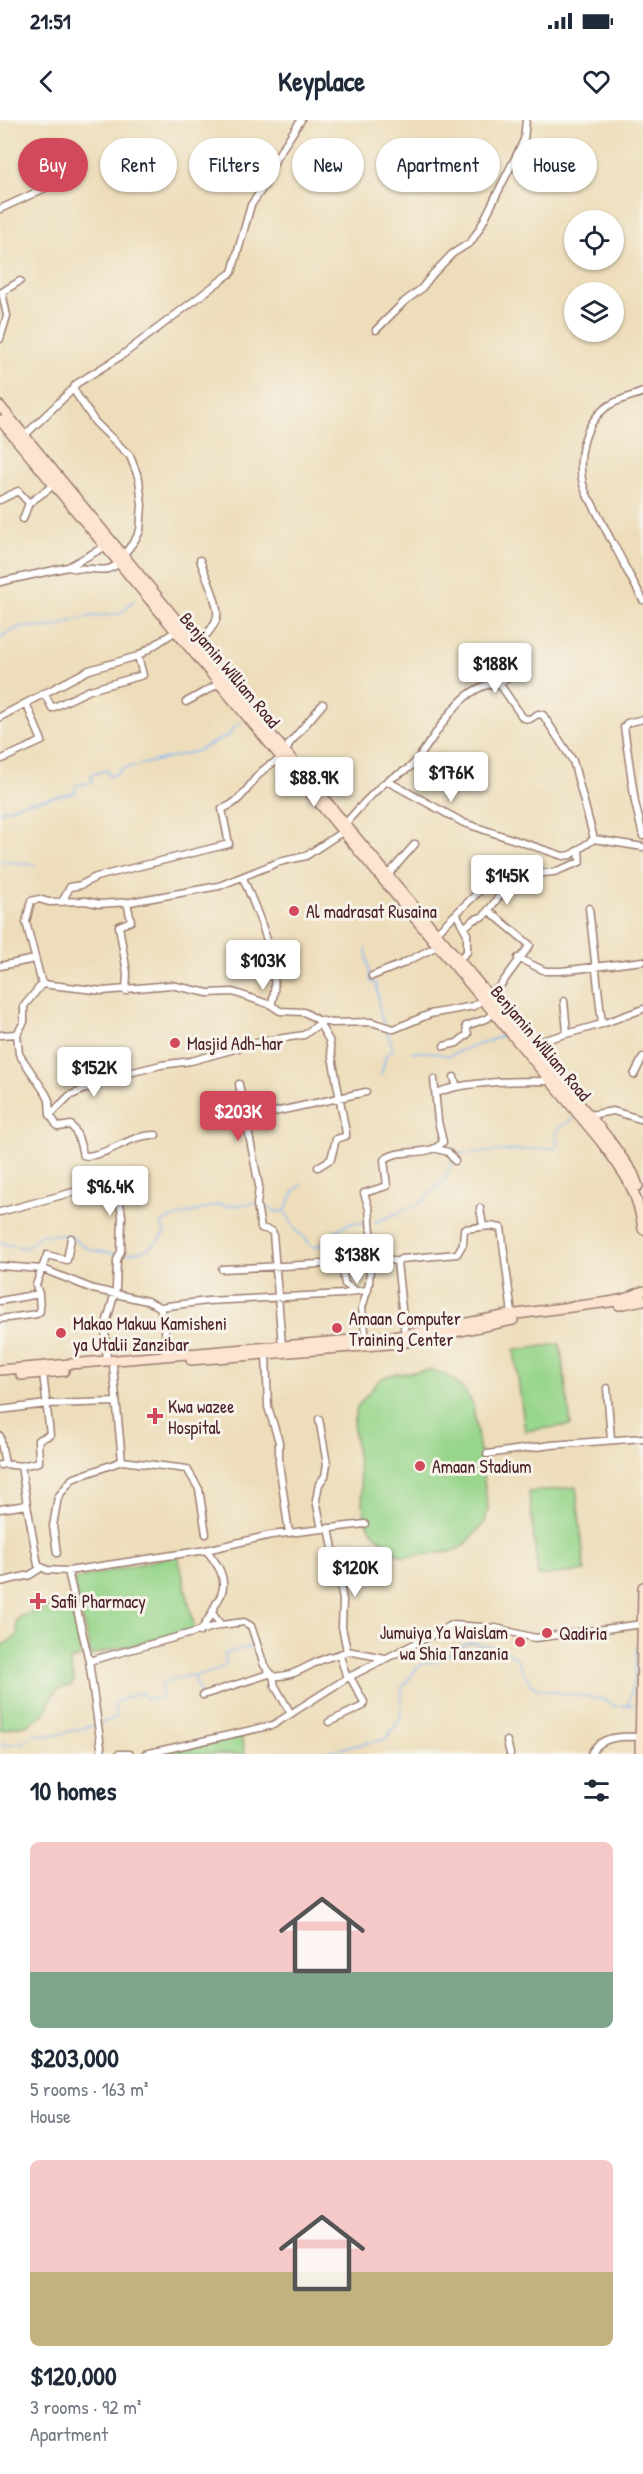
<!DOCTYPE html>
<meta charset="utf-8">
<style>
:root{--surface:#fff;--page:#f6f6f7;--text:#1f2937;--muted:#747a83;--accent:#d1495b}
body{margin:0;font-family:"Patrick Hand",sans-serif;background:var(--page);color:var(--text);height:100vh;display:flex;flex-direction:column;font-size:22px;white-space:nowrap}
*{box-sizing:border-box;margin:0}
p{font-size:20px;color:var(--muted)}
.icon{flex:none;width:33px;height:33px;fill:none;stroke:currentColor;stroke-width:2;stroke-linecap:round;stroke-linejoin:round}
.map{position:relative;height:1634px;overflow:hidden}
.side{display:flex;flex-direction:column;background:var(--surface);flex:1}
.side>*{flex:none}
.guide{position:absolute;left:18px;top:18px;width:608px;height:54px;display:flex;gap:12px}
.tools{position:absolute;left:564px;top:90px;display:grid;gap:12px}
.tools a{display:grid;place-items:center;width:60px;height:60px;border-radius:50%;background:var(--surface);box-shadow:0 2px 4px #0004;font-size:30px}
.price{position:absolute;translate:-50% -51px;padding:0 14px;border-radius:6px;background:#fff;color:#222;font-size:20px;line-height:39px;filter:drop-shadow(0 2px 3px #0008)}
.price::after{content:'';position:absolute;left:50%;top:36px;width:18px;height:14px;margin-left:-9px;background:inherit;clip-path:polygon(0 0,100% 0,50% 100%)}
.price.selected{background:var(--accent);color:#fff}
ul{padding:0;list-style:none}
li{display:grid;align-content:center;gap:12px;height:318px;padding:0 30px}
li span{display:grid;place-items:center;height:186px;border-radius:9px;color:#555}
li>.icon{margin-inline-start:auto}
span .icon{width:108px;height:108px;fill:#fffc;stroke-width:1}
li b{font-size:26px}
h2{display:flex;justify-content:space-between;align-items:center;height:72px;padding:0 30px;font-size:26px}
.tag{padding:0 21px;border-radius:27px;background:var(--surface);box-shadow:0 2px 4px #0004;font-size:21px;line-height:54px}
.tag.selected{background:var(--accent);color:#fff}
.status{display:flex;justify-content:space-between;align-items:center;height:42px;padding:0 30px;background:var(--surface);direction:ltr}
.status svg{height:16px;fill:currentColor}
header{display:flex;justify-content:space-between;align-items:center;height:78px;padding:0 30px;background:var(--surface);font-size:27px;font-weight:800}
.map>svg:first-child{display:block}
.green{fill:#98d68c;stroke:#717a5c;stroke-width:1.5}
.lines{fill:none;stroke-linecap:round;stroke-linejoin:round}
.stream{stroke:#85b8f2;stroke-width:1.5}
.minor-casing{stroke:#9c7e72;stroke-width:9}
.secondary-casing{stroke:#9c7e72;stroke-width:12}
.minor{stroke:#fff;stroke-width:6}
.secondary{stroke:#fde4d0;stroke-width:9}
.poi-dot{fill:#d1495b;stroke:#f7f3e8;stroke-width:2}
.labels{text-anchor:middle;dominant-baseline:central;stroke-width:6;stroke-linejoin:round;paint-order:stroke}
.street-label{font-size:18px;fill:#4a1f2b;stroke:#f7f3e8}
.poi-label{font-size:18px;fill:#4a1f2b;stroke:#f7f3e8;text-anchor:start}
</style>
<div class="status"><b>21:51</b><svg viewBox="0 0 49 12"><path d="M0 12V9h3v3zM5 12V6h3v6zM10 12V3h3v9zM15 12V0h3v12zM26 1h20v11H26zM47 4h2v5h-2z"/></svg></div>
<header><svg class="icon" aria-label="back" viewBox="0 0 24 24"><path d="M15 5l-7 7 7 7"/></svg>Keyplace<svg class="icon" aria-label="heart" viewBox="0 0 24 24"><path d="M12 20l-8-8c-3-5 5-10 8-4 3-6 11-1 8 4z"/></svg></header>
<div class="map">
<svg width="643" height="1634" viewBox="0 0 643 1634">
<rect width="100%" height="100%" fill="#f7f3e8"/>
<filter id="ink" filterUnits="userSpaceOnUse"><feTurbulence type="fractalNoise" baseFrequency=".0167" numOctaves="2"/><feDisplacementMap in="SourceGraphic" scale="12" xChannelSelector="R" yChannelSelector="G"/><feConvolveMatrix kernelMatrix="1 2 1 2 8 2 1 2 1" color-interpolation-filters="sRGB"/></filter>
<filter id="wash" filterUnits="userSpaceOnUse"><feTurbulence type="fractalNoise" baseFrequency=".008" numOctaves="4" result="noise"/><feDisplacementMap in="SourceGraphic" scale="24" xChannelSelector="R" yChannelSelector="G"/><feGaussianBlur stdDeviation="1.35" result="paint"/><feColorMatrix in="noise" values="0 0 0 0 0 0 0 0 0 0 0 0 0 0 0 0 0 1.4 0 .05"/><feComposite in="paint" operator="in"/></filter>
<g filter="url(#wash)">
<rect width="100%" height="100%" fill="#edddba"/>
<path class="green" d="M 560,1224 L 571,1305 L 525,1311 L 514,1230 Z
M 430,1250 C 451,1254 464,1266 473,1285 L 488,1388 L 485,1402 L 466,1424 L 455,1431 L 404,1437 L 392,1431 L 373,1412 L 365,1400 L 353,1303 L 357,1287 L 379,1260 L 389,1255 Z
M 576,1367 L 585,1451 L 538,1456 L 529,1372 Z
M 178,1435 L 195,1510 L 91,1535 L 73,1460 Z
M 70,1482 L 82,1536 L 71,1540 L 70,1543 L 74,1561 L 71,1565 L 56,1570 L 44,1594 L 29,1604 L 0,1610 L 0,1527 L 18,1515 L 16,1501 L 21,1496 Z
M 241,1616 L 245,1634 L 161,1634 L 161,1632 Z"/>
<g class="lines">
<path class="stream" d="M 0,517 L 20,507 L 54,507 L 85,497 L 120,494 L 134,480
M 0,692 L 20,684 L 75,673 L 75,666 L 92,662 L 91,655 L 107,650 L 109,656 L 119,653 L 119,650 L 126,648 L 197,631 L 231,614 L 231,610 L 241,602
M 0,741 L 35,745
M 366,829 L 371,862 L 376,863 C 379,877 377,890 384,904
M 412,932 L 430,932 L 449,936 C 467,926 487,924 505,914
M 381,955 L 386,935 L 393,930 L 386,908
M 454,1036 L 454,1034 L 556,1028 L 559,1025 L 555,1014 L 558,1009 L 575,997
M 259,1084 L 278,1092 L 285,1091 L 293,1073 L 302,1064
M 285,1091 L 296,1111 L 306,1119 L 311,1126 L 315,1127 L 334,1117 L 334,1111 L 351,1103 L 369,1104
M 374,1103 L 421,1083 L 443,1062 L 453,1040
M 0,1123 L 26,1128 L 40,1115 L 67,1115 L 91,1130 L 117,1134
M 122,1134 C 140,1133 154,1129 165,1113 L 161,1105 L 166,1100 L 220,1084 L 226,1086 L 255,1083
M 196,1555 L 195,1561 L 201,1576
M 628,1585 L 635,1558 L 637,1527
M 100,1603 L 116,1598 L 114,1584 L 115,1582 L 141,1572 L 146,1579 L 162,1577 L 161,1566 C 173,1556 189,1556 203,1554 C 210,1554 220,1548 226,1544 L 225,1534 L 254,1525
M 0,1625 L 23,1623 L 35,1615 L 55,1615 L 96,1605
M 315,1634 L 386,1619 L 401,1597 L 402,1568 L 417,1548 L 425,1542 C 444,1545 452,1527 469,1523 C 476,1522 491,1528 503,1528 L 516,1538 L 532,1566 L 542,1570 L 602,1579 L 615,1586 L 634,1585"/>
</g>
</g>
<g filter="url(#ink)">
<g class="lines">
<defs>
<path id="minor" d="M 0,89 L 54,64 L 62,56
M 376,210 L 404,182 L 421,169 L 432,155 L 452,134 L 471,122 L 481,106 L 524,20 L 526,0
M 0,219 L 7,196 L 2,172 L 20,161
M 22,318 L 73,269
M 589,379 C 574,352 580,309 604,289 C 614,280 631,277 643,272
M 0,380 L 18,371 L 29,383
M 591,381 L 611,420
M 23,399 L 29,383 L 54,365
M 613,423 L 623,442
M 123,436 L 135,420 L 140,411 L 142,385 L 139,359 L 130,336 L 95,302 L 73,269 L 76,264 L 121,236 L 232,152 L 251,85 L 265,65 L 276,38 L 301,0
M 624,445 L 643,480
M 68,447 C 79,450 83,448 93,449 C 106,450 107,451 120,443
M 0,462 L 68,447 L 106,426
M 198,524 C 205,516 215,507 217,496 C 219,482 204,453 200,440
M 482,535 L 499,563 L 524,547
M 44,573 L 52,588 L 90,570 L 143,555 L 138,536
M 186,582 L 220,563
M 0,597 L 26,583
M 643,599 L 627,603 L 624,607 L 635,682 L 643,716
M 286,633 L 289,624 L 323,584
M 0,640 L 42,621 L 26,583 L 89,550 L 138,536 L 176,511
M 387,661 L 464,703 L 563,736 L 571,735 L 594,719 L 643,727
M 345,704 C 358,689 371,674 387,661 C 396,655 408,651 414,643 C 438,616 457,565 499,563 L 523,598 L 530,599 L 538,594 L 543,595 L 573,641 L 594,719
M 388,755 L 415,724
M 243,758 C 257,791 284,850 271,885
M 62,782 L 70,767 L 81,765 L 96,757 L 229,724 L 222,689 C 252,678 249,650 283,639
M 589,788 L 602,904
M 457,795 L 467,814 L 467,832 L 459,839
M 464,808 L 473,800 L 484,796 L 505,769 L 493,758
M 437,812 L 493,758 L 554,752 L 580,742 L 579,729
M 518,838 L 545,851 L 561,851 L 643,841
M 0,846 L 35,839
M 372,856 L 402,844 L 437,826
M 42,864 L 103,871 L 171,865 L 208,873 L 233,872 L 271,885 L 280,891 L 304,892 L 318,900 L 332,903 L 371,902 L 394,909 L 430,894 L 474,886 L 482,880
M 126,871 L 127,853 L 119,806 L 131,801 L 127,782
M 488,875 L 500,866 L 530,825 L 488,790
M 564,881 L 567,912
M 0,915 L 17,914
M 530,924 L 602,904 L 643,889
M 444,926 L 457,923 L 468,914 L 466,906 L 488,898 L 493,893
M 634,955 L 643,937
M 454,957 L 457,967
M 239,964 L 259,1066 L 257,1085 L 261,1108 L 272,1111 L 273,1113 L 282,1226
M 437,973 C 462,961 520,961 550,961
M 51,994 L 69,976 L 113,957 L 161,945 L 191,941 L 264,921 L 304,915 L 323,901
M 590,995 L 613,991 L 643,1000
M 224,1003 L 366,972
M 156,1015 C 130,1014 112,1034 87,1036 L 83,1035 C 80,1024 79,1014 71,1005 L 58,1007 L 50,995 L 49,980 L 46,974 L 19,934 L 17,914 L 24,902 L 24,886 L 42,864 L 26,802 L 31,781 L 39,779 L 49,782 L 86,781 L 99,784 L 130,782 L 219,766 L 279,742 L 306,736 L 342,712
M 437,1029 L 448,1032 L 455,1041
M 318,1047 L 331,1039 L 336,1019 L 346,1016 L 346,1013 L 329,920 L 320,905
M 480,1088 L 483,1106
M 0,1092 L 92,1067 L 117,1063 L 122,1096 L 121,1131 L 117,1140 L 116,1169 L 105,1207 L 107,1241
M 371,1136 L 384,1137 L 397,1142 L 405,1216
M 397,1142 L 401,1139 L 457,1134 L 463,1124 L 464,1109 L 490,1106 L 501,1108 L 512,1194
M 0,1146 L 43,1149 L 93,1169 L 147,1181 L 160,1187 L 165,1209 L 166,1236
M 222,1149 L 341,1143 L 345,1164 L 356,1171 L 368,1170
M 0,1181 L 39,1174 L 36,1165 L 47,1135 L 67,1140 L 71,1118
M 160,1187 L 207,1181 L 344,1174 L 356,1171
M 0,1199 L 37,1194 L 40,1191 L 39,1174
M 366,1219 L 362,1188 L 369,1164 L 372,1123 L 369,1089 L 364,1073 L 387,1066 L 384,1040 C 400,1026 427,1039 443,1022 L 438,1001 L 434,959
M 266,1234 L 268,1287 L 279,1322 L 279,1343 L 289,1413
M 113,1246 L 122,1341
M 607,1268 L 611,1319
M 0,1290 L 46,1284 L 116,1282
M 319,1299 L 327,1344 L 325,1356 L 319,1364 L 316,1380 L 322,1409
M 0,1316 L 5,1344 L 0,1345
M 487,1334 L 551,1325 L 643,1318
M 5,1344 L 21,1346
M 27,1385 L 38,1445 L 47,1450 L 68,1451 L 206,1430 L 271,1415 L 365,1404
M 0,1389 L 27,1385 L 21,1346 L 39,1342 L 38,1320 L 50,1315 L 43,1253
M 329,1408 L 343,1480 L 342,1507 L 347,1531 L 385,1538
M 206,1430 C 217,1443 228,1458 221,1475 C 218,1481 214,1486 212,1493 L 221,1505
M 57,1433 L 53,1406 L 58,1377 L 72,1359 L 122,1341 L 187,1349 L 199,1369 L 206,1414
M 68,1451 L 89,1541 L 102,1634
M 0,1462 L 30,1455 L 41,1448
M 200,1512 L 212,1493
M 340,1536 L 347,1558
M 89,1541 L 221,1505 L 244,1502 L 251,1506 L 264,1545 L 273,1556 C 293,1558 307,1545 324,1539 C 333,1535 339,1536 347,1531
M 273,1556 L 275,1566 L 291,1594
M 203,1575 L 269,1554
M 329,1602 L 363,1586 L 364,1582 L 350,1557
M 507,1621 L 510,1634
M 119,1634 L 130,1634
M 145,1634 L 273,1605 L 347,1558 L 452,1505 L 496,1508 L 535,1518 L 643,1504
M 591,1634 C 600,1615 624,1616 642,1617"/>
<path id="secondary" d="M 0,286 L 345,704 L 608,1018 L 633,1053 L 638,1066
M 0,300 L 599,1019 C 623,1051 638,1069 643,1109
M 619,1185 L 643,1180
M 191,1240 L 401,1223 L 513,1200
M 0,1250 L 399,1216 L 509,1195 L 609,1182 L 625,1179 L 643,1171
M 21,1255 L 64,1251
M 640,1634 L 643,1467"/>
</defs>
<use href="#minor" class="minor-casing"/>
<use href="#secondary" class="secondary-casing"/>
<use href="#minor" class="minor"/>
<use href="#secondary" class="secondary"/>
</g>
</g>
<g class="poi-dot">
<circle cx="294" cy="791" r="6"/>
<circle cx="175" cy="923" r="6"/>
<circle cx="337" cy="1208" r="6"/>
<circle cx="61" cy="1213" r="6"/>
<path d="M152 1287h6v6h6v6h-6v6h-6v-6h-6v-6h6z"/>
<circle cx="420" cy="1346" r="6"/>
<path d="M35 1472h6v6h6v6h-6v6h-6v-6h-6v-6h6z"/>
<circle cx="547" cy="1513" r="6"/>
<circle cx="520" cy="1522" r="6"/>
</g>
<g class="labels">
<g class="street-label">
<text transform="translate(230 550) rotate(50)">Benjamin William Road</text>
<text transform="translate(541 923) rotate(50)">Benjamin William Road</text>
</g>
<g class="poi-label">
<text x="306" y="791">Al madrasat Rusaina</text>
<text x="187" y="923">Masjid Adh-har</text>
<text x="349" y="1198">Amaan Computer<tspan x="349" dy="21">Training Center</tspan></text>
<text x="73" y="1203">Makao Makuu Kamisheni<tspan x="73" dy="21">ya Utalii Zanzibar</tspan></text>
<text x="168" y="1286">Kwa wazee<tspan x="168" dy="21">Hospital</tspan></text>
<text x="432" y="1346">Amaan Stadium</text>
<text x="51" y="1481">Safii Pharmacy</text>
<text x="508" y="1512" text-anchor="end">Jumuiya Ya Waislam<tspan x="508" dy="21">wa Shia Tanzania</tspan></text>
<text x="559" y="1513">Qadiria</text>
</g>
</g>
</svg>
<div class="tools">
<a><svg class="icon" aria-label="locate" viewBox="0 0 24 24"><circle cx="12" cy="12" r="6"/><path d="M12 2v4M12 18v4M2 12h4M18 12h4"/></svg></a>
<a><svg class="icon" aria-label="layers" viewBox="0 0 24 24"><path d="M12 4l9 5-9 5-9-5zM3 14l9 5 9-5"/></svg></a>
</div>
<b class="price" style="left:495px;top:574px">$188K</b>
<b class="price" style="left:451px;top:683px">$176K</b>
<b class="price" style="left:314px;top:688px">$88.9K</b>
<b class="price" style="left:507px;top:786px">$145K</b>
<b class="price" style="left:263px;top:871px">$103K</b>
<b class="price" style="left:94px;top:978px">$152K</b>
<b class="price selected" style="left:238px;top:1022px">$203K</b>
<b class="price" style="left:110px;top:1097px">$96.4K</b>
<b class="price" style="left:357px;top:1165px">$138K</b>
<b class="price" style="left:355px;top:1478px">$120K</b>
<div class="guide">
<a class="tag selected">Buy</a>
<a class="tag">Rent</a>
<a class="tag">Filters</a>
<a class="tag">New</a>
<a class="tag">Apartment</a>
<a class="tag">House</a>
</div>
</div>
<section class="side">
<h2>10 homes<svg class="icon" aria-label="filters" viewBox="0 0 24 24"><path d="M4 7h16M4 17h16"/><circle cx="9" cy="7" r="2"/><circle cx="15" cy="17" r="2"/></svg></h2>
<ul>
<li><span style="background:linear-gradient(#f6c9c9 70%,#7fa58c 0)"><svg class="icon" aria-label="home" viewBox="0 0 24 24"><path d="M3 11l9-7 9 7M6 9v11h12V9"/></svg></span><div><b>$203,000</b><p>5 rooms · 163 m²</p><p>House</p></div></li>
<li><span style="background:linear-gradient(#f6c9c9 60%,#c2b280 0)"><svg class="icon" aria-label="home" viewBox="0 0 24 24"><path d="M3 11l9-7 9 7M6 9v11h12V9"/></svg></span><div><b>$120,000</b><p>3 rooms · 92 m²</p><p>Apartment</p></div></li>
</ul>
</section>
